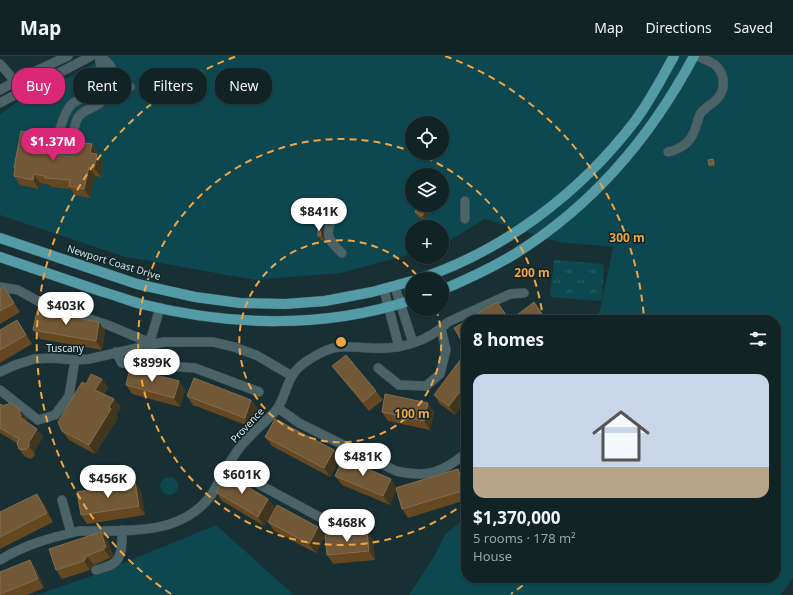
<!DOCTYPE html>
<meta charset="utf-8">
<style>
:root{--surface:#122326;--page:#1f2f32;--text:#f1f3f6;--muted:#9ca4a7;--line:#314043;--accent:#db2777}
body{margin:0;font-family:"Noto Sans",sans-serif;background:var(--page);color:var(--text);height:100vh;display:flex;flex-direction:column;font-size:15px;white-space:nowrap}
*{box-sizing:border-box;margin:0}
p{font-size:13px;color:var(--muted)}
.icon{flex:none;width:22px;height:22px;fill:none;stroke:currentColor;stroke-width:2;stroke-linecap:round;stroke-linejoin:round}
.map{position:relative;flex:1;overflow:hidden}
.details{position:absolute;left:461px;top:259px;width:320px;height:268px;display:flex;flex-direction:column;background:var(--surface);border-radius:16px;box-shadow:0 1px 3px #0004,0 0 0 1px var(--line)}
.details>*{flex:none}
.hud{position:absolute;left:12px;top:12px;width:380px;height:36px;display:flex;gap:8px}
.tools{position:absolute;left:405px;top:60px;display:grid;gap:8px}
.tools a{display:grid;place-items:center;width:44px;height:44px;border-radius:50%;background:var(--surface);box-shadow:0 1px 3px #0004,0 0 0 1px var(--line);font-size:20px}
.price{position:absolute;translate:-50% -34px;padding:0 9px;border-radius:14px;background:#fff;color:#222;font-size:13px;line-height:26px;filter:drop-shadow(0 1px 2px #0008)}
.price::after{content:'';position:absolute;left:50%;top:24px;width:12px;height:9px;margin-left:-6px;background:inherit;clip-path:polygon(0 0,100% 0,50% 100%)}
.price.current{background:var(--accent);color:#fff}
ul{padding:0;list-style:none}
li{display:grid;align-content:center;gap:8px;height:212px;padding:0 12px}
li span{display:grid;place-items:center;height:124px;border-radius:12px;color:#555}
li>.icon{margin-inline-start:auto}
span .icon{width:72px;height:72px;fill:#fffc;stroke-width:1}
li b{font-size:17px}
h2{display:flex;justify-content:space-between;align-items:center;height:48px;padding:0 12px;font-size:17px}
.pill{padding:0 14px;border-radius:16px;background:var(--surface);box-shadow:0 1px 3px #0004,0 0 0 1px var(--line);font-size:14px;line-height:36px}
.pill.current{background:var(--accent);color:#fff}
header{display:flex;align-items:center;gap:24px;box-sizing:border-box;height:56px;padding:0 20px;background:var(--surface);border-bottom:1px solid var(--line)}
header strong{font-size:19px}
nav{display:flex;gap:22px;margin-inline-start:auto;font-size:14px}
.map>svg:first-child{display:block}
.grass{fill:#0d474f;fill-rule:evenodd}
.park{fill:url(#park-tufts)}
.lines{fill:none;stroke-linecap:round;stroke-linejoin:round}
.minor-casing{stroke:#394c50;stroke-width:10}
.major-casing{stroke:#394c50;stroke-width:11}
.minor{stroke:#4b6367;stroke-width:9}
.major{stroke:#539ba7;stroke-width:10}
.wall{fill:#654821}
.shaded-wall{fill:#41371f}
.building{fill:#725836;stroke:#816e52}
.ring{fill:none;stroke:#f3a442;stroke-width:2;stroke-dasharray:7 5}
.labels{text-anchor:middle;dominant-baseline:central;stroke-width:3;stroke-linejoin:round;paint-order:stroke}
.street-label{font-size:10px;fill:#d6e3e6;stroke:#0e2529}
.centre{fill:#f3a442;stroke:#0e2529;stroke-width:2}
.ring-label{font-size:12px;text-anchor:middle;font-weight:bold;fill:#f3a442;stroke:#0e2529;stroke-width:3;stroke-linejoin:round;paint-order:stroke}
</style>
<header>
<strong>Map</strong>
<nav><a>Map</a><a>Directions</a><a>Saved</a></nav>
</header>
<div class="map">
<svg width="793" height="539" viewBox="0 0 793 539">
<defs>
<pattern id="park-tufts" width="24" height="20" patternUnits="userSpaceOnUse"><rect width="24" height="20" fill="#0d474f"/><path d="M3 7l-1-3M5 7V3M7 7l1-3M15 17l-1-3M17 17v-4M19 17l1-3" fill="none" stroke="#306168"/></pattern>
</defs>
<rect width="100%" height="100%" fill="#182f33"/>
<path class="grass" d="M 106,0 L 793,0 L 793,521 L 781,539 L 409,539 L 435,499 L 445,478 L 466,462 L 466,522 L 776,522 L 776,264 L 595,264 L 600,254 L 613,191 L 559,186 L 485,163 L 442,189 L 442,171 L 412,171 L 412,198 L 341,217 L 255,224 L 122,200 L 0,159 L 0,58 L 21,43 L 80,16 ZM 412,67 L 442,67 L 442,97 L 412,97 ZM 412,119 L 442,119 L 442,149 L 412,149 Z
M160 430a9 9 0 1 1 18 0a9 9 0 1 1-18 0Z
M 216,469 L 294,539 L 37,539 L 94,519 Z"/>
<path class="park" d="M 555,204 L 602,208 L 604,211 L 602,243 L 599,245 L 551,241 L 550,239 L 554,205 Z"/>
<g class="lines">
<defs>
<path id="minor" d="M 99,0 C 100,6 103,22 101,28 C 96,38 82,41 73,47 C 65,53 58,77 57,87 C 56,97 66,102 73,95 C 73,86 73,65 80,59 C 85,53 95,52 101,46 C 112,37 119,17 107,6 C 105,4 102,2 99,1
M 0,8 L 8,17 L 15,26
M 107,26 L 121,29 L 124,31 L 130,31
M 0,34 L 25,20 L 68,0
M 0,47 C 30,30 61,17 91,0
M 668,96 C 681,93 691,86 695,73 C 697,68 698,63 700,58 C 704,52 711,49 716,44 C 726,35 726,17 714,8 C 709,5 703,3 698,0
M 465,145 L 465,163
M 333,160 C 325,178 327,184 342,197
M 0,231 L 18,234 L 45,249 L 108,269 L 153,288
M 395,231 L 413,287
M 384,234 L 399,291
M 153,288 L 151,282 L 160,252
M 116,296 L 122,307 L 195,312 L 259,336
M 378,312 L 399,329 L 426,330 L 440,318 L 446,294 L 441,272
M 0,316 L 15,309 L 34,303 L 51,302 L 75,304 L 89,303 L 164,286 L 213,286 L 234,291 L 256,299 L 292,320
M 0,334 L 38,364 L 55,359 L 69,340 L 75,304
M 278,352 L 299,367 L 396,415 C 427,422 442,417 466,397
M 227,411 L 338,471
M 62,444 L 71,477
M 0,504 C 26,488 50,482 79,475 C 124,474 177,481 209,442 C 214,436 217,429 220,423 C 226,412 233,400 241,390 C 252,377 266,366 277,353 C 284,343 286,330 292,320 C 296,312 308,304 315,300 C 336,287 348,291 370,292 C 399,294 428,286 448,266 L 510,238 L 524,237
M 96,514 C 101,512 109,511 114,507 C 123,501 122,484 122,474"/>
<path id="major" d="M 0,182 L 137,228 L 195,241 L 240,247 L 285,248 L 325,245 L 372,236 L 412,225
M 0,201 C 33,212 67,224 100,235 C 114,239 127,244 141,248 C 229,270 324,273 412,244
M 419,223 C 505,194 580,137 635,65 C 650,45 662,22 674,0
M 442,234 C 468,223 494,211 518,196 C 594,148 652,79 694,0"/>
</defs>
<use href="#minor" class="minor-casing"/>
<use href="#major" class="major-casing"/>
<use href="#minor" class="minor"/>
<use href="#major" class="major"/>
</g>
<path class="wall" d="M 40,78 L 46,87 L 45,97 L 74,101 L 92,88 L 98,97 L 98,99 L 103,107 L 101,121 L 95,120 L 90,142 L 75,139 L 71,133 L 51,131 L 50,129 L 40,127 L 39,133 L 20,129 L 14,120 L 15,114 L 14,112 Z
M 714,105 L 715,110 L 710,111 L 709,109 Z
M 431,153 L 425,164 L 418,161 L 415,156 Z
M 319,170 L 323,175 L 324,184 L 321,184 L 318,180 Z
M 4,231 L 20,256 L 0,268 L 0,233 Z
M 534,246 L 546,264 L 520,264 Z
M 99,266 L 105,275 L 102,294 L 40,283 L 33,274 Z
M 23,273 L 32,288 L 0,307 L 0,274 Z
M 464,299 L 455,359 L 440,348 L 434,339 Z
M 332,310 L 376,335 L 383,344 L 369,355 L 339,319 Z
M 102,323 L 108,332 L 104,338 L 114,343 L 121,352 L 116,359 L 118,362 L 95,398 L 69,384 L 62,375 L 86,328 Z
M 179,325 L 185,334 L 180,351 L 132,338 L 126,329 Z
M 187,340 L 251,344 L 258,353 L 251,371 L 193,349 Z
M 428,347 L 434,356 L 430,374 L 388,365 L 382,356 Z
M 0,348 L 4,350 L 7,349 L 21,355 L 27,363 L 26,365 L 37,373 L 43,381 L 35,394 L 35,399 L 31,403 L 25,401 L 19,393 L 17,387 L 0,377 Z
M 265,381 L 340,403 L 330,421 L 272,390 Z
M 458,413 L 465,422 L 466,426 L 466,444 L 408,462 L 402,453 L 396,434 L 390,449 L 342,429 L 335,420 L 397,431 Z
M 141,435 L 145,459 L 87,468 L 81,459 Z
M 216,436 L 268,443 L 275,452 L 264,470 L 222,445 Z
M 44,447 L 53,466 L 0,493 L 0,456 Z
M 268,466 L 318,471 L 325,480 L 316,497 L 274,475 Z
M 373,484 L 375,504 L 333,508 L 327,499 Z
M 108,485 L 113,500 L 110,502 L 94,509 L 90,514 L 62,523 L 56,514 Z
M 36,513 L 44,532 L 27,539 L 0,539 L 0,516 Z"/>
<path class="shaded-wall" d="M 40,78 L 46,87 L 44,104 L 37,95 Z
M 92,88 L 98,97 L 98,99 L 103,107 L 101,121 L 94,112 L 90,97 Z
M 89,111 L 95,120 L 90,142 L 84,133 Z
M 34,118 L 40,127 L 39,133 L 33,124 Z
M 428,149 L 431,153 L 425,164 L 422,160 Z
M 319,170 L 323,175 L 324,184 L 321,179 Z
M 497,246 L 504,255 L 509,264 L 508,262 Z
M 17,264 L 23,273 L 32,288 L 26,279 Z
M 99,266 L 105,275 L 102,294 L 96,285 Z
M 102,323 L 108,332 L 102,343 L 95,334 Z
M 179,325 L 185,334 L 180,351 L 174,342 Z
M 466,328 L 466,345 L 455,359 L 449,350 Z
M 114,343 L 121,352 L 116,359 L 118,362 L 95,398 L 89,389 L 109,351 Z
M 251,344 L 258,353 L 251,371 L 245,362 Z
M 428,347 L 434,356 L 430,374 L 424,365 Z
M 21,355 L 27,363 L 25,365 L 20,361 L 19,357 Z
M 37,373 L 43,381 L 35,394 L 35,399 L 29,390 L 29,386 Z
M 334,394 L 340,403 L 330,421 L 324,412 Z
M 458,413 L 465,422 L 466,426 L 466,435 L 465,434 Z
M 391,423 L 397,432 L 390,449 L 383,440 Z
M 135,426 L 141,435 L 145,459 L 139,450 Z
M 37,438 L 44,447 L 53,466 L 47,457 Z
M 268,443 L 275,452 L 264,470 L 258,461 Z
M 318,471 L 325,480 L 316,497 L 309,488 Z
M 367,475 L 373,484 L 375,504 L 369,495 Z
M 101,476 L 108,485 L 113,500 L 110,502 L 104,493 Z
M 87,500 L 94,509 L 90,514 L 84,505 Z
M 30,504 L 36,513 L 44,532 L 38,523 Z"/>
<path class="building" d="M 21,75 L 40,78 L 37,95 L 43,97 L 74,101 L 76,86 L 92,88 L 90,97 L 97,98 L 94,112 L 89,111 L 84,133 L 69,130 L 70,124 L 45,122 L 45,120 L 34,118 L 33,124 L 14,120 L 15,112 L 14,112 Z
M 713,103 L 714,108 L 709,109 L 708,104 Z
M 419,149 L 428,149 L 422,160 L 415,156 Z
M 318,170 L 319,170 L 321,179 L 318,180 Z
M 4,231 L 14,247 L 0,255 L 0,233 Z
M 497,246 L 508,262 L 505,264 L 467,264 Z
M 534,246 L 544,261 L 541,264 L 520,264 L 517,259 Z
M 37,255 L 99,266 L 96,285 L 33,274 Z
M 17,264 L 26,279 L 0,294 L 0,274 Z
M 466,265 L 466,288 L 464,289 L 454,272 Z
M 346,299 L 376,335 L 363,346 L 332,310 Z
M 464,299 L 466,300 L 466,328 L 449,350 L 434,339 Z
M 130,312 L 179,325 L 174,342 L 126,329 Z
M 91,318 L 102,323 L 95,334 L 114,343 L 109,351 L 111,353 L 89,389 L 62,375 L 58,366 L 82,326 L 86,328 Z
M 194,322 L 251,344 L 245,362 L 187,340 Z
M 385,338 L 428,347 L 424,365 L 382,356 Z
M 10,346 L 21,355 L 19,357 L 21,359 L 20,361 L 37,373 L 29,386 L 29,390 L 25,394 L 19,393 L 17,387 L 19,383 L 0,372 L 0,348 L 4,350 L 6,348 L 7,349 Z
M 275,363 L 334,394 L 324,412 L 265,381 Z
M 343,402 L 391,423 L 383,440 L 335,420 Z
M 458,413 L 465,434 L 402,453 L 396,432 Z
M 227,418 L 268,443 L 258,461 L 216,436 Z
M 135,426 L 139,450 L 81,459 L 77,436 Z
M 37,438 L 47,457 L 0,481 L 0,456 Z
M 277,449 L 318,471 L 309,488 L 268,466 Z
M 367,475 L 369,495 L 327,499 L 325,479 Z
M 101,476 L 106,491 L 104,493 L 87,500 L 84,505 L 56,514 L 49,493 Z
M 30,504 L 38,523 L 0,538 L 0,516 Z"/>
<g class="ring">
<path d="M436 253A101 101 0 1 1 419 222"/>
<path d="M466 446A203 203 0 1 1 410 95M415 97A203 203 0 0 1 543 263"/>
<path d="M532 522A304 304 0 0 1 511 538M171 538A304 304 0 0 1 237 0M445 0A304 304 0 0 1 644 262"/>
</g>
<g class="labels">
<g class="street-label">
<text transform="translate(114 206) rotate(17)">Newport Coast Drive</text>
<text x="65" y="292">Tuscany</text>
<text transform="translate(247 369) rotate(-47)">Provence</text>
</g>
</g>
<circle cx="341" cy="286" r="6" class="centre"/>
<g class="ring-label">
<text x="627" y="186">300 m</text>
<text x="532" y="221">200 m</text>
<text x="412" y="362">100 m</text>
</g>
</svg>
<div class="tools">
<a><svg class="icon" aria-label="locate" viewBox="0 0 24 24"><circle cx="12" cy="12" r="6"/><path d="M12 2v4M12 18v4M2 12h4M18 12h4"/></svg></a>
<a><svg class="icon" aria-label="layers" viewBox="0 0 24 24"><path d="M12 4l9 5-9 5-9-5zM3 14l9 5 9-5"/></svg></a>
<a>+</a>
<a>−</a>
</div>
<b class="price current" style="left:53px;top:106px">$1.37M</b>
<b class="price" style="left:319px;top:176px">$841K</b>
<b class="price" style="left:66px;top:270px">$403K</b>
<b class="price" style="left:152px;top:327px">$899K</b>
<b class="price" style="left:363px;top:421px">$481K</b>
<b class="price" style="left:242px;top:439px">$601K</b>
<b class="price" style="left:108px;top:443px">$456K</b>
<b class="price" style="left:347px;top:487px">$468K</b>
<div class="hud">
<a class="pill current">Buy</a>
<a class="pill">Rent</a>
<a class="pill">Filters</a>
<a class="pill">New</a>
</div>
<section class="details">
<h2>8 homes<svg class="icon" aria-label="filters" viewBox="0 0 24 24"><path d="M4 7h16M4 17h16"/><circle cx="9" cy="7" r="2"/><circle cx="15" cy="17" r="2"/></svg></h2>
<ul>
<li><span style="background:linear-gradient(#c9d6e8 75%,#b9a48a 0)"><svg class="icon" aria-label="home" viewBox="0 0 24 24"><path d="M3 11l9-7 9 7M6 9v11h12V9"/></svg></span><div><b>$1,370,000</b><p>5 rooms · 178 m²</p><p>House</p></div></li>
</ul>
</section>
</div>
